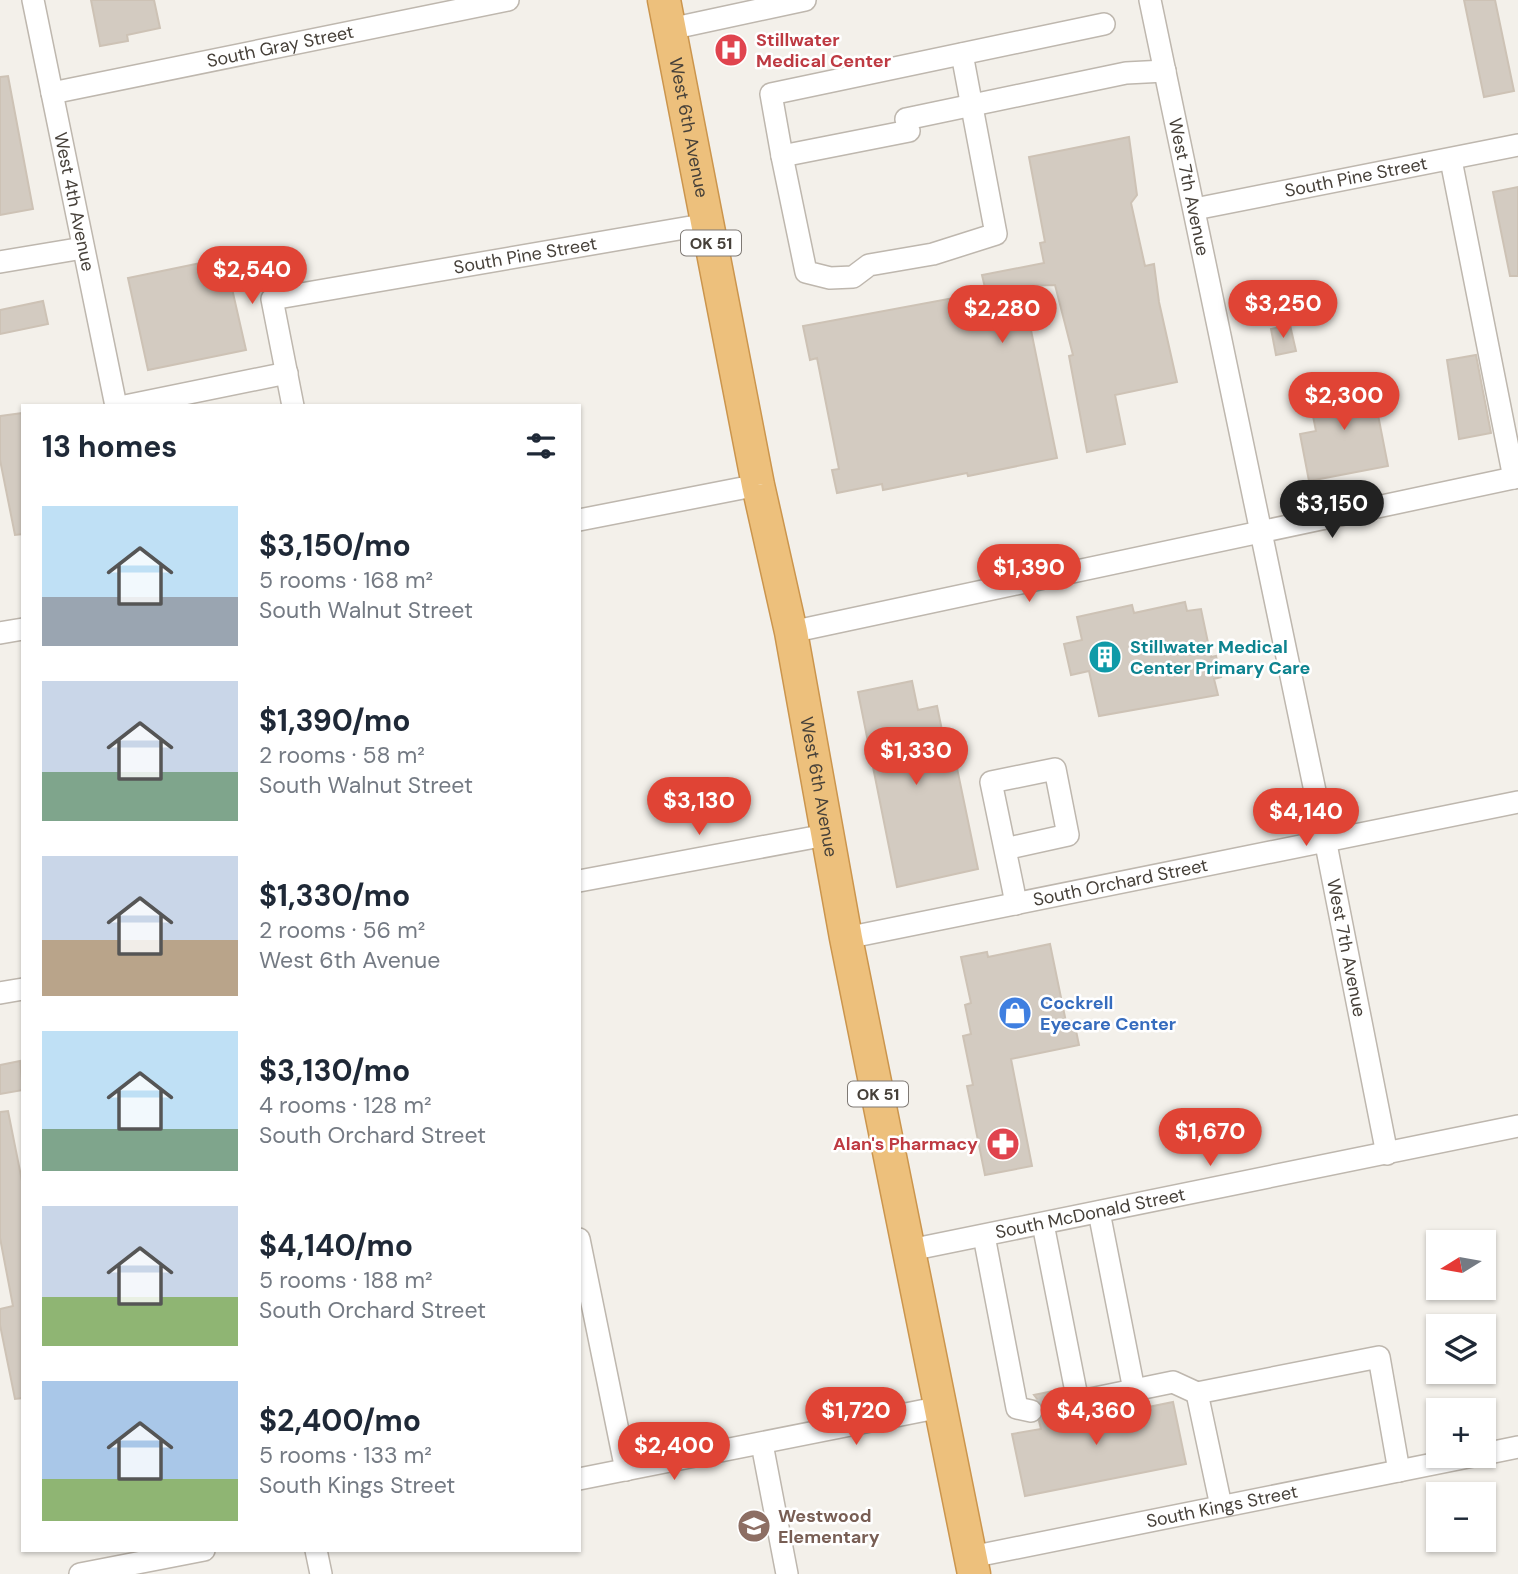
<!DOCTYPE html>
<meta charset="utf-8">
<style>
:root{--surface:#fff;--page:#f2f2f3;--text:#1f2937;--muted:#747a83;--accent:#e04435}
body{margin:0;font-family:"DM Sans",sans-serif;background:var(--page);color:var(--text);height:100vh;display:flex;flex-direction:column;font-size:26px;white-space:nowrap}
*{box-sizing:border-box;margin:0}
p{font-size:23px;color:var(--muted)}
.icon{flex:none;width:38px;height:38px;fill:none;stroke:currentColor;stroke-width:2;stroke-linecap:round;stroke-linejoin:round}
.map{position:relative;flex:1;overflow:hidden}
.details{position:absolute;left:21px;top:404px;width:560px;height:1148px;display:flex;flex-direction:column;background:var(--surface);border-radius:0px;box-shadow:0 2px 5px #0004}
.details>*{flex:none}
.needle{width:46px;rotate:259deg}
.buttons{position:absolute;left:1426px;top:1230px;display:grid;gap:14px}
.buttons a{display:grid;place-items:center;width:70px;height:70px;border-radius:0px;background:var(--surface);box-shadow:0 2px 5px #0004;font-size:35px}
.price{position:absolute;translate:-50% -60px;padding:0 16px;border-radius:24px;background:var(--accent);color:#fff;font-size:23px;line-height:46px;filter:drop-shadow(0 2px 4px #0008)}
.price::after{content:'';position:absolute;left:50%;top:42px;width:21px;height:16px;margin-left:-10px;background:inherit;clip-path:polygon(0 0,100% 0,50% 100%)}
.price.on{background:#222;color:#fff}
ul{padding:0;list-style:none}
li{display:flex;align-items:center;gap:21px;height:175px;padding:0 21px}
li span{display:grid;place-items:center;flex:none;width:196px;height:140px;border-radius:0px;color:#555}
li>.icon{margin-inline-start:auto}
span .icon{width:84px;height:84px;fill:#fffc;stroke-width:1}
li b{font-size:30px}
h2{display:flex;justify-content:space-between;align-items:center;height:84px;padding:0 21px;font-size:30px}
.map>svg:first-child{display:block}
.building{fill:#d3cbc1;stroke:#cdc2b5;stroke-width:2}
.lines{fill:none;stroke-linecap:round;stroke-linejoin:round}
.minor-tunnel{stroke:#d0cdc7;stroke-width:21;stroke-dasharray:21 10;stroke-linecap:butt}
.minor-casing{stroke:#beb7ae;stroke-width:24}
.highway-casing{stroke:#cb954d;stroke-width:35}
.minor{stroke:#fff;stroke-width:21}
.highway{stroke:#edc07c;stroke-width:32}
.labels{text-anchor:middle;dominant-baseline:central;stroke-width:5;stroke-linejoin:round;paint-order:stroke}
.shield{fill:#fff;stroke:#7e7974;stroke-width:2}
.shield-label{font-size:16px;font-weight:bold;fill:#464039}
.health-label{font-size:18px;font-weight:bold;fill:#be3a42;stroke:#fff;text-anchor:start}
.street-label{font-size:18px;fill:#464039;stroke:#fff}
.culture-label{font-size:18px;font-weight:bold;fill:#0d838f;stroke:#fff;text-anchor:start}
.shop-label{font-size:18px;font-weight:bold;fill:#366cbe;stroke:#fff;text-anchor:start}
.education-label{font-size:18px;font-weight:bold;fill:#785e54;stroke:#fff;text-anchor:start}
</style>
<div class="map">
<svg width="1518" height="1574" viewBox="0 0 1518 1574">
<rect width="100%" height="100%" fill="#f3f0ea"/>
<path class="building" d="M 91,0 L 154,0 L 160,28 L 127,35 L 128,41 L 100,46 Z
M 1464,0 L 1495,0 L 1514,91 L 1484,97 Z
M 8,76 L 33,209 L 0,215 L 0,77 Z
M 1129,137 L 1137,195 L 1131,203 L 1145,266 L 1154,264 L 1159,302 L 1177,382 L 1115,395 L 1125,444 L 1087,452 L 1069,356 L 1073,355 L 1055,285 L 1022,286 L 1057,458 L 968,476 L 967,473 L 883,490 L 882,484 L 837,493 L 832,470 L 839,469 L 817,358 L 810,360 L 803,326 L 986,292 L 982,275 L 1044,263 L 1040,243 L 1045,242 L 1029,157 Z
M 1518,187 L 1518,276 L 1510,276 L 1493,192 Z
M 225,258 L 246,350 L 148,370 L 128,278 Z
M 43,301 L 48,324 L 0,334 L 0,310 Z
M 1290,325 L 1296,351 L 1276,355 L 1271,329 Z
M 1476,355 L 1491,433 L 1459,439 L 1447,360 Z
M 1371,379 L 1388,466 L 1309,481 L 1300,434 L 1316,431 L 1308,391 Z
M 23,413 L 23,534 L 15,535 L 0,460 L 0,416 Z
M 1185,602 L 1187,611 L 1201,609 L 1211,657 L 1216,656 L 1221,677 L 1214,679 L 1218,695 L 1099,716 L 1089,671 L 1071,675 L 1064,644 L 1082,640 L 1077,617 L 1132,605 L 1134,613 Z
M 912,681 L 918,710 L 937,706 L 950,769 L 957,768 L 978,869 L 897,887 L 858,692 Z
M 1050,944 L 1066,1022 L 1074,1021 L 1079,1045 L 1011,1059 L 1032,1166 L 985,1175 L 967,1086 L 973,1085 L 963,1036 L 971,1034 L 965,1005 L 971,1003 L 961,957 L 987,952 L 988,957 Z
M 20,1061 L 23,1090 L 0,1094 L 0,1065 Z
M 8,1111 L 23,1186 L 23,1398 L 15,1399 L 0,1325 L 0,1309 L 13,1306 L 0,1238 L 0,1112 Z
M 1058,1390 L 1053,1407 L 1064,1417 L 1065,1424 L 1173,1402 L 1186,1464 L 1025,1496 L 1012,1434 L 1041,1429 L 1039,1421 L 1044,1408 L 1034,1395 Z"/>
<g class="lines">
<path class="minor-tunnel" d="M 1031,1411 L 1064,1405"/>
<defs>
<g id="minor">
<path id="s1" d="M 33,0 L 116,406"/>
<path id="s2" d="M 1150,0 L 1325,839 L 1387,1154"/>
<path d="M 1104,24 L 771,94 L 782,156 L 909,131 L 906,119 L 1126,73 L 1165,71"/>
<path d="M 670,29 L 805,0"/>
<path id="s3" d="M 52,93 L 508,0"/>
<path d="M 782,156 L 806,272 L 830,278 L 853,277 L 869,265 L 933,254 L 996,234 L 962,54"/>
<path d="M 1451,160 L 1514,478"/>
<path id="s4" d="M 1195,209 L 1518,145"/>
<path d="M 0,262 L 83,248"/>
<path d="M 125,406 L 287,373"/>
<path id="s5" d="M 293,406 L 272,299 L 708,224"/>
<path d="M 579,520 L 758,485"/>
<path d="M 791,632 L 1518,477"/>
<path d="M 0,633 L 23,629"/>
<path d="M 1005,849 L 1068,835 L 1055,769 L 991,782 L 1013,888 L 1016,904"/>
<path d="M 579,881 L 826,835"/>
<path id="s6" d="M 846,938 L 1518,802"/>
<path d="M 0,993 L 23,989"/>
<path d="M 1099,1212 L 1134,1390"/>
<path d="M 1043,1224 L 1078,1402"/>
<path d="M 984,1236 L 1017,1408 L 1031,1411"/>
<path d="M 579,1239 L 626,1470"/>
<path id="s7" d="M 910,1250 L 1518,1126"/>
<path d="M 1066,1404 L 1173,1382 L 1197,1393"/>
<path d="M 762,1444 L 787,1574"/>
<path d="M 1484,1454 L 1518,1447"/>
<path d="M 579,1479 L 941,1407"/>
<path d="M 1221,1506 L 1197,1393 L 1379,1357 L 1399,1471"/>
<path d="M 316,1550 L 321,1574"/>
<path id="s8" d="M 971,1557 L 1473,1456"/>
<path d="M 80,1574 L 204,1550"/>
</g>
<g id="highway">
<path id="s9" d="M 664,0 L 758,485 L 791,632 L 846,938 L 974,1574"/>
</g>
</defs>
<use href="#minor" class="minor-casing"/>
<use href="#highway" class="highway-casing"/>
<use href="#minor" class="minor"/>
<use href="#highway" class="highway"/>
</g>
<defs>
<symbol id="hospital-disc" viewBox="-11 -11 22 22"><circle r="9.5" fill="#e0444e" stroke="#fff"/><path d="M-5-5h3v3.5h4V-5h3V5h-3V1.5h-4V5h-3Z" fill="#fff"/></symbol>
<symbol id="building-disc" viewBox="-11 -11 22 22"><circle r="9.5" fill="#0f9aa8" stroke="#fff"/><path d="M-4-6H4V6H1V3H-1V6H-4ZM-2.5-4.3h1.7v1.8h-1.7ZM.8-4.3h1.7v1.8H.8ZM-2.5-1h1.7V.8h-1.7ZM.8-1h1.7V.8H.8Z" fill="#fff"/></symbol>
<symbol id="shop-disc" viewBox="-11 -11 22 22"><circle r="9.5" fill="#3f7fe0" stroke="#fff"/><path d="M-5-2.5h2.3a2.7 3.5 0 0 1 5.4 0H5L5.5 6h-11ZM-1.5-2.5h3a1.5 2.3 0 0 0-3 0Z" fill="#fff"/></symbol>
<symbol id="pharmacy-disc" viewBox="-11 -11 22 22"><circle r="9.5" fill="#e0444e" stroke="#fff"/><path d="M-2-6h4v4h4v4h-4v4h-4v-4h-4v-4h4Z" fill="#fff"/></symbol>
<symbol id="school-disc" viewBox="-11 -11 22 22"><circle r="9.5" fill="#8d6e63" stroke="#fff"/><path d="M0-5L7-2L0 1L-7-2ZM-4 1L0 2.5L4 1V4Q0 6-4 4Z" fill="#fff"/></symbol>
</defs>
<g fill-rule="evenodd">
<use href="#hospital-disc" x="712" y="31" width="38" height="38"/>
<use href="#building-disc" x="1086" y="638" width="38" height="38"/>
<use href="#shop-disc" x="996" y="994" width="38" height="38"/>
<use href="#pharmacy-disc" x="984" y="1125" width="38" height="38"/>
<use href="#school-disc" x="735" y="1507" width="38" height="38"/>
</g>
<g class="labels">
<g class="shield">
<rect x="681" y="230.5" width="60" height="25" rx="5"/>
<rect x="848" y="1081.5" width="60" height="25" rx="5"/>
</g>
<g class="shield-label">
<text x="711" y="243">OK 51</text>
<text x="878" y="1094">OK 51</text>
</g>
<g class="health-label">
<text x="756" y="40">Stillwater<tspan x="756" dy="21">Medical Center</tspan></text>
<text x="978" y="1144" text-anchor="end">Alan's Pharmacy</text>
</g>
<g class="street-label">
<text stroke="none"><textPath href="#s3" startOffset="233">South Gray Street</textPath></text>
<text stroke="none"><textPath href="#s9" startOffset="130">West 6th Avenue</textPath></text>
<text stroke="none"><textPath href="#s4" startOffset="164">South Pine Street</textPath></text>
<text stroke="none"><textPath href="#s2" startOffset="191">West 7th Avenue</textPath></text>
<text stroke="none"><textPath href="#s1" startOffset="206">West 4th Avenue</textPath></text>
<text stroke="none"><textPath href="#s5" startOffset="366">South Pine Street</textPath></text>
<text stroke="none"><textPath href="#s9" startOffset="802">West 6th Avenue</textPath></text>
<text stroke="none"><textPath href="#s6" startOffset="280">South Orchard Street</textPath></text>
<text stroke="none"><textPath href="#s2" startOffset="968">West 7th Avenue</textPath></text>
<text stroke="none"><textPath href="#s7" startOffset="184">South McDonald Street</textPath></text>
<text stroke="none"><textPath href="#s8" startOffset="256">South Kings Street</textPath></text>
</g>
<g class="culture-label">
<text x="1130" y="647">Stillwater Medical<tspan x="1130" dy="21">Center Primary Care</tspan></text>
</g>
<g class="shop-label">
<text x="1040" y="1003">Cockrell<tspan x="1040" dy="21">Eyecare Center</tspan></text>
</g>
<g class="education-label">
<text x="778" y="1516">Westwood<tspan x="778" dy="21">Elementary</tspan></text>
</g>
</g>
</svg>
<div class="buttons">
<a><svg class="needle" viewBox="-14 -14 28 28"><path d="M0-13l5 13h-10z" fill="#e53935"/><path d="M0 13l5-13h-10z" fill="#747a83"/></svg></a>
<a><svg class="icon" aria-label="layers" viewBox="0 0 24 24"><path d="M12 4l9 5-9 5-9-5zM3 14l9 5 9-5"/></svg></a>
<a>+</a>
<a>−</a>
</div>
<b class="price" style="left:252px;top:306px">$2,540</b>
<b class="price" style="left:1283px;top:340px">$3,250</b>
<b class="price" style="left:1002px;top:345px">$2,280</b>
<b class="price" style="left:1344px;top:432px">$2,300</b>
<b class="price on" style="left:1332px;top:540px">$3,150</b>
<b class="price" style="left:1029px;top:604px">$1,390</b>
<b class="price" style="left:916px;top:787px">$1,330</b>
<b class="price" style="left:699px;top:837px">$3,130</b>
<b class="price" style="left:1306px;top:848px">$4,140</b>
<b class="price" style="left:1210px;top:1168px">$1,670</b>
<b class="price" style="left:856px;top:1447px">$1,720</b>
<b class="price" style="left:1096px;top:1447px">$4,360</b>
<b class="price" style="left:674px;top:1482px">$2,400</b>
<section class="details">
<h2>13 homes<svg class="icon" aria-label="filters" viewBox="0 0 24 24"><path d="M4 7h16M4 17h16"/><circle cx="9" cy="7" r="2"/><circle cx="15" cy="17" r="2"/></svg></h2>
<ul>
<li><span style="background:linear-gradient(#bfe0f5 65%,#9aa5b1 0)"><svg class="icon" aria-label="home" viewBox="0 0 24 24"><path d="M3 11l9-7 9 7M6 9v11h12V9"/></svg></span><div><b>$3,150/mo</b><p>5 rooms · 168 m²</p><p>South Walnut Street</p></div></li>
<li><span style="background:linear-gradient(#c9d6e8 65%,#7fa58c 0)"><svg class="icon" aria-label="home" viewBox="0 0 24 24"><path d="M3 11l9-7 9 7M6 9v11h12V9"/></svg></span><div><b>$1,390/mo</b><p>2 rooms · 58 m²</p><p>South Walnut Street</p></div></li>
<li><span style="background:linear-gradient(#c9d6e8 60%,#b9a48a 0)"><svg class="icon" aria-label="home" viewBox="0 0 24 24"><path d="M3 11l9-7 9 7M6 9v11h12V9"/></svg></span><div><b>$1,330/mo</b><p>2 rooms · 56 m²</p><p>West 6th Avenue</p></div></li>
<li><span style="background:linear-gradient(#bfe0f5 70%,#7fa58c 0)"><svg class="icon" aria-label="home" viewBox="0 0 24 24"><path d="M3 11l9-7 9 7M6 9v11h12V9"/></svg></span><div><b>$3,130/mo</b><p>4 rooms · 128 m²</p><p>South Orchard Street</p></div></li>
<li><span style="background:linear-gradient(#c9d6e8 65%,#8fb573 0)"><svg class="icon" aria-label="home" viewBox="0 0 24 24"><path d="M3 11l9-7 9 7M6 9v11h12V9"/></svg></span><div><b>$4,140/mo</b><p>5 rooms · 188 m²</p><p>South Orchard Street</p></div></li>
<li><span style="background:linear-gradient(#a9c7e8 70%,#8fb573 0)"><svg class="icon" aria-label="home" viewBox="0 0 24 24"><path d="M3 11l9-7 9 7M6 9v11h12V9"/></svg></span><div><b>$2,400/mo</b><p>5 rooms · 133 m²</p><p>South Kings Street</p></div></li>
</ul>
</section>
</div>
